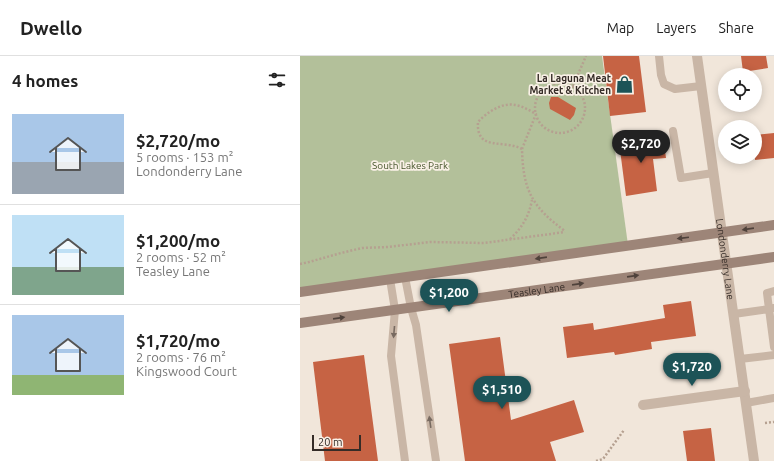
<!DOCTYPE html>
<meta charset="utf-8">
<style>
:root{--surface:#fff;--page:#f6f6f6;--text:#222;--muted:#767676;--line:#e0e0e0;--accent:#1d5357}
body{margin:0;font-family:Ubuntu,sans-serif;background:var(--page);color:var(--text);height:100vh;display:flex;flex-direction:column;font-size:15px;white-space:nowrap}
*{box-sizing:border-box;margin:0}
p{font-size:13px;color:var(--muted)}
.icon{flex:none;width:22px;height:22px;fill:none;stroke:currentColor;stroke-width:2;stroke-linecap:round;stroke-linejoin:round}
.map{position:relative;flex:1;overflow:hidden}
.drawer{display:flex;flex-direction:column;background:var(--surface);width:300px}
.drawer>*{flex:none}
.controls{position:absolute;left:418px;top:12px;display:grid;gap:8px}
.controls a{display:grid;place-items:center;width:44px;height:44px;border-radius:50%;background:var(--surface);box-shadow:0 2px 10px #0003;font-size:20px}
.scale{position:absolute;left:12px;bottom:10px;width:49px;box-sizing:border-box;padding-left:4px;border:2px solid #352c27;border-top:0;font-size:11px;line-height:14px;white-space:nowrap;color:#352c27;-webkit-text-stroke:3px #f9f0e6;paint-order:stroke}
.price{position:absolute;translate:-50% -34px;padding:0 9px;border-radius:14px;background:var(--accent);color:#fff;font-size:13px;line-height:26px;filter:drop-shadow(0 1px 2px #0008)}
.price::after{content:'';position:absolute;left:50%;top:24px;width:12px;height:9px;margin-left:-6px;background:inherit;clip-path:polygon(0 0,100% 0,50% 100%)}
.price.on{background:#222;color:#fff}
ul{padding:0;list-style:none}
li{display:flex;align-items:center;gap:12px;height:100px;padding:0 12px}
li+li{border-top:1px solid var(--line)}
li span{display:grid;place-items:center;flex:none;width:112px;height:80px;border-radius:0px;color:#555}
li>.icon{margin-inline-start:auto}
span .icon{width:48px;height:48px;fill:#fffc;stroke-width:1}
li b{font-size:17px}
h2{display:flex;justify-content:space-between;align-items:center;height:48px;padding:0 12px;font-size:17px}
header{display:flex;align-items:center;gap:24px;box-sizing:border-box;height:56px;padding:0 20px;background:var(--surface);border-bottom:1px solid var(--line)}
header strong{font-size:19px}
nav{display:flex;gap:22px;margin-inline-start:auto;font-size:14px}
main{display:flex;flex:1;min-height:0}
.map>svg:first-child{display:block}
.green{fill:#b3c09a}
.building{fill:#c66344}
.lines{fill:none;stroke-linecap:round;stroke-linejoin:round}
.path{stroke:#b5a090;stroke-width:2.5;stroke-dasharray:2 2;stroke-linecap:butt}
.lane{stroke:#c9b6a6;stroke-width:8}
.street{stroke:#c9b6a6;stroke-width:10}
.secondary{stroke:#9d8578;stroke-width:10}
.oneway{fill:#4f423b}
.oneway2{fill:#786a60}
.labels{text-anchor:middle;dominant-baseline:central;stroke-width:3.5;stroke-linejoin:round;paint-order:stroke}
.poi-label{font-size:10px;font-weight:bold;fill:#352c27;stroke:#f9f0e6;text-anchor:end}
.park-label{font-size:10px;fill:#45542b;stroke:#f9f0e6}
.street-label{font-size:10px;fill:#352c27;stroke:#f9f0e6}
</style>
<header>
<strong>Dwello</strong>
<nav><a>Map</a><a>Layers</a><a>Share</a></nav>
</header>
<main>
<section class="drawer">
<h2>4 homes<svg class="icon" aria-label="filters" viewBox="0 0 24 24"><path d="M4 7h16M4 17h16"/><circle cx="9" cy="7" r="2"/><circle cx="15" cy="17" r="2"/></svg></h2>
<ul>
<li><span style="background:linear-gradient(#a9c7e8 60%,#9aa5b1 0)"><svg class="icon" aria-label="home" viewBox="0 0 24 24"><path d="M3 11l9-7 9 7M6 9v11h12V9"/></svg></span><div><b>$2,720/mo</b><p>5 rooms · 153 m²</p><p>Londonderry Lane</p></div></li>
<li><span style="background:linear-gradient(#bfe0f5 65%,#7fa58c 0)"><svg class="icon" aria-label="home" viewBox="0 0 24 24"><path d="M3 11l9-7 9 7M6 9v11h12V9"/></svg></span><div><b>$1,200/mo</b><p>2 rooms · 52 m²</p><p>Teasley Lane</p></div></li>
<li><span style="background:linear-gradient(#a9c7e8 75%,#8fb573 0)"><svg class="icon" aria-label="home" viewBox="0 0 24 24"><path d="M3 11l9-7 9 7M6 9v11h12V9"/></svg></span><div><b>$1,720/mo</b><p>2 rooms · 76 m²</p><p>Kingswood Court</p></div></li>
</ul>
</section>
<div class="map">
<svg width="474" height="405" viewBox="0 0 474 405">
<rect width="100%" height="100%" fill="#f1e6da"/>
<path class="green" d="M 0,0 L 302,0 L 328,189 L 0,236 Z"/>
<path class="building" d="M 303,0 L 339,0 L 346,56 L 310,60 Z
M 441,0 L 466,0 L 468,12 L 443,16 Z
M 251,41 L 258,41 L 276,52 L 274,59 L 270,64 L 250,53 L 249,47 Z
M 474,77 L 474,102 L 455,104 L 455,79 Z
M 363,80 L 366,102 L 353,103 L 357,135 L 326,140 L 319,86 Z
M 391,245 L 396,280 L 351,286 L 352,293 L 315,299 L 314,296 L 267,302 L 263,271 L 293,267 L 294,274 L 365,262 L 363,249 Z
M 200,281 L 211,364 L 274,344 L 284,376 L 250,386 L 256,405 L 165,405 L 149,288 Z
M 64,299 L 78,405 L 25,405 L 13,306 Z
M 411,372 L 415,405 L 387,405 L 383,375 Z"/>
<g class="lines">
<path class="path" d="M235 52a25 25 0 1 1 50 0a25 25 0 1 1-50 0Z
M 273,30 L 286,0
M 222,93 C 204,83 176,96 178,66 C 186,57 202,46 215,49 C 222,50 229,54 236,58 L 222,93 C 223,134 232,151 265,175
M 210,183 C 222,172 229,160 232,144
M 0,208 L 9,206 L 41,197 L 62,192 L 88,191 L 130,186 L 184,187 L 265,176
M 465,367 L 474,366
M 296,405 L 303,403 L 324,374"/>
<path class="lane" d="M 359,0 L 361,19 L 364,28 L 375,33 L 401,30
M 373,75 L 381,122 L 413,117
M 105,221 L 111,252 L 116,269 L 136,405
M 90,223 L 95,254 L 91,300 L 105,405
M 474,235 L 467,237 L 469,253 L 474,252
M 434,258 L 469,253 L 474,291
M 440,303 L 474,299
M 446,347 L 474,342"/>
<g class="street">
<path id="s1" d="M 397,0 L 454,405"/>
<path d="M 343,349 L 445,335"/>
</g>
<g class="secondary">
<path d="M 0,236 L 474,169"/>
<path id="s2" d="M 0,267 L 474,201"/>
</g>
</g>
<defs><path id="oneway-solid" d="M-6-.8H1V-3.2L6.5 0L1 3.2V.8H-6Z"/></defs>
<g class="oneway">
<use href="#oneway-solid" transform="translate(448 173) rotate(172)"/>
<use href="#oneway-solid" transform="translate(383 182) rotate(173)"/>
<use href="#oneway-solid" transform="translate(241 202) rotate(172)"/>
<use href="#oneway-solid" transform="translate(333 220) rotate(-8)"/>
<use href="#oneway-solid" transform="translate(278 228) rotate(-8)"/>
<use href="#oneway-solid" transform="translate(39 262) rotate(-8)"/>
</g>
<g class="oneway2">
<use href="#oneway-solid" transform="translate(94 276) rotate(95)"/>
<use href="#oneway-solid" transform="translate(130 366) rotate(-98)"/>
</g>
<defs>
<symbol id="shop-bare" viewBox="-9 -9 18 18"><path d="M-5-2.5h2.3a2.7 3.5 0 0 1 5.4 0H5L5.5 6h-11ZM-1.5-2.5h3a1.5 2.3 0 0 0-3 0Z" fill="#1d5357" stroke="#f9f0e6" stroke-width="2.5" paint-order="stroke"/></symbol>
</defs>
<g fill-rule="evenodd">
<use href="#shop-bare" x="312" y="16" width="25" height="25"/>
</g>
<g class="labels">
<g class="poi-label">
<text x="311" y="22">La Laguna Meat<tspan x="311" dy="12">Market &amp; Kitchen</tspan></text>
</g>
<g class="park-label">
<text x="110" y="109">South Lakes Park</text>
</g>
<g class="street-label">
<text stroke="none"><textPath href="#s1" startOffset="205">Londonderry Lane</textPath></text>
<text stroke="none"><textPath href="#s2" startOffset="239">Teasley Lane</textPath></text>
</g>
</g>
</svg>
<div class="controls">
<a><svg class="icon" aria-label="locate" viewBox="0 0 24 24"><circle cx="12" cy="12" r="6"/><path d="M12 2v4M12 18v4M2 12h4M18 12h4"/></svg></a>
<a><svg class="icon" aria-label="layers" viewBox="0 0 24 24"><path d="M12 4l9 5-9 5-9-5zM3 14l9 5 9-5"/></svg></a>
</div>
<div class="scale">20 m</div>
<b class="price on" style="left:341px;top:108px">$2,720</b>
<b class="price" style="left:149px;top:257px">$1,200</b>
<b class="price" style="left:392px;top:331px">$1,720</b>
<b class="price" style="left:202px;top:354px">$1,510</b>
</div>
</main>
